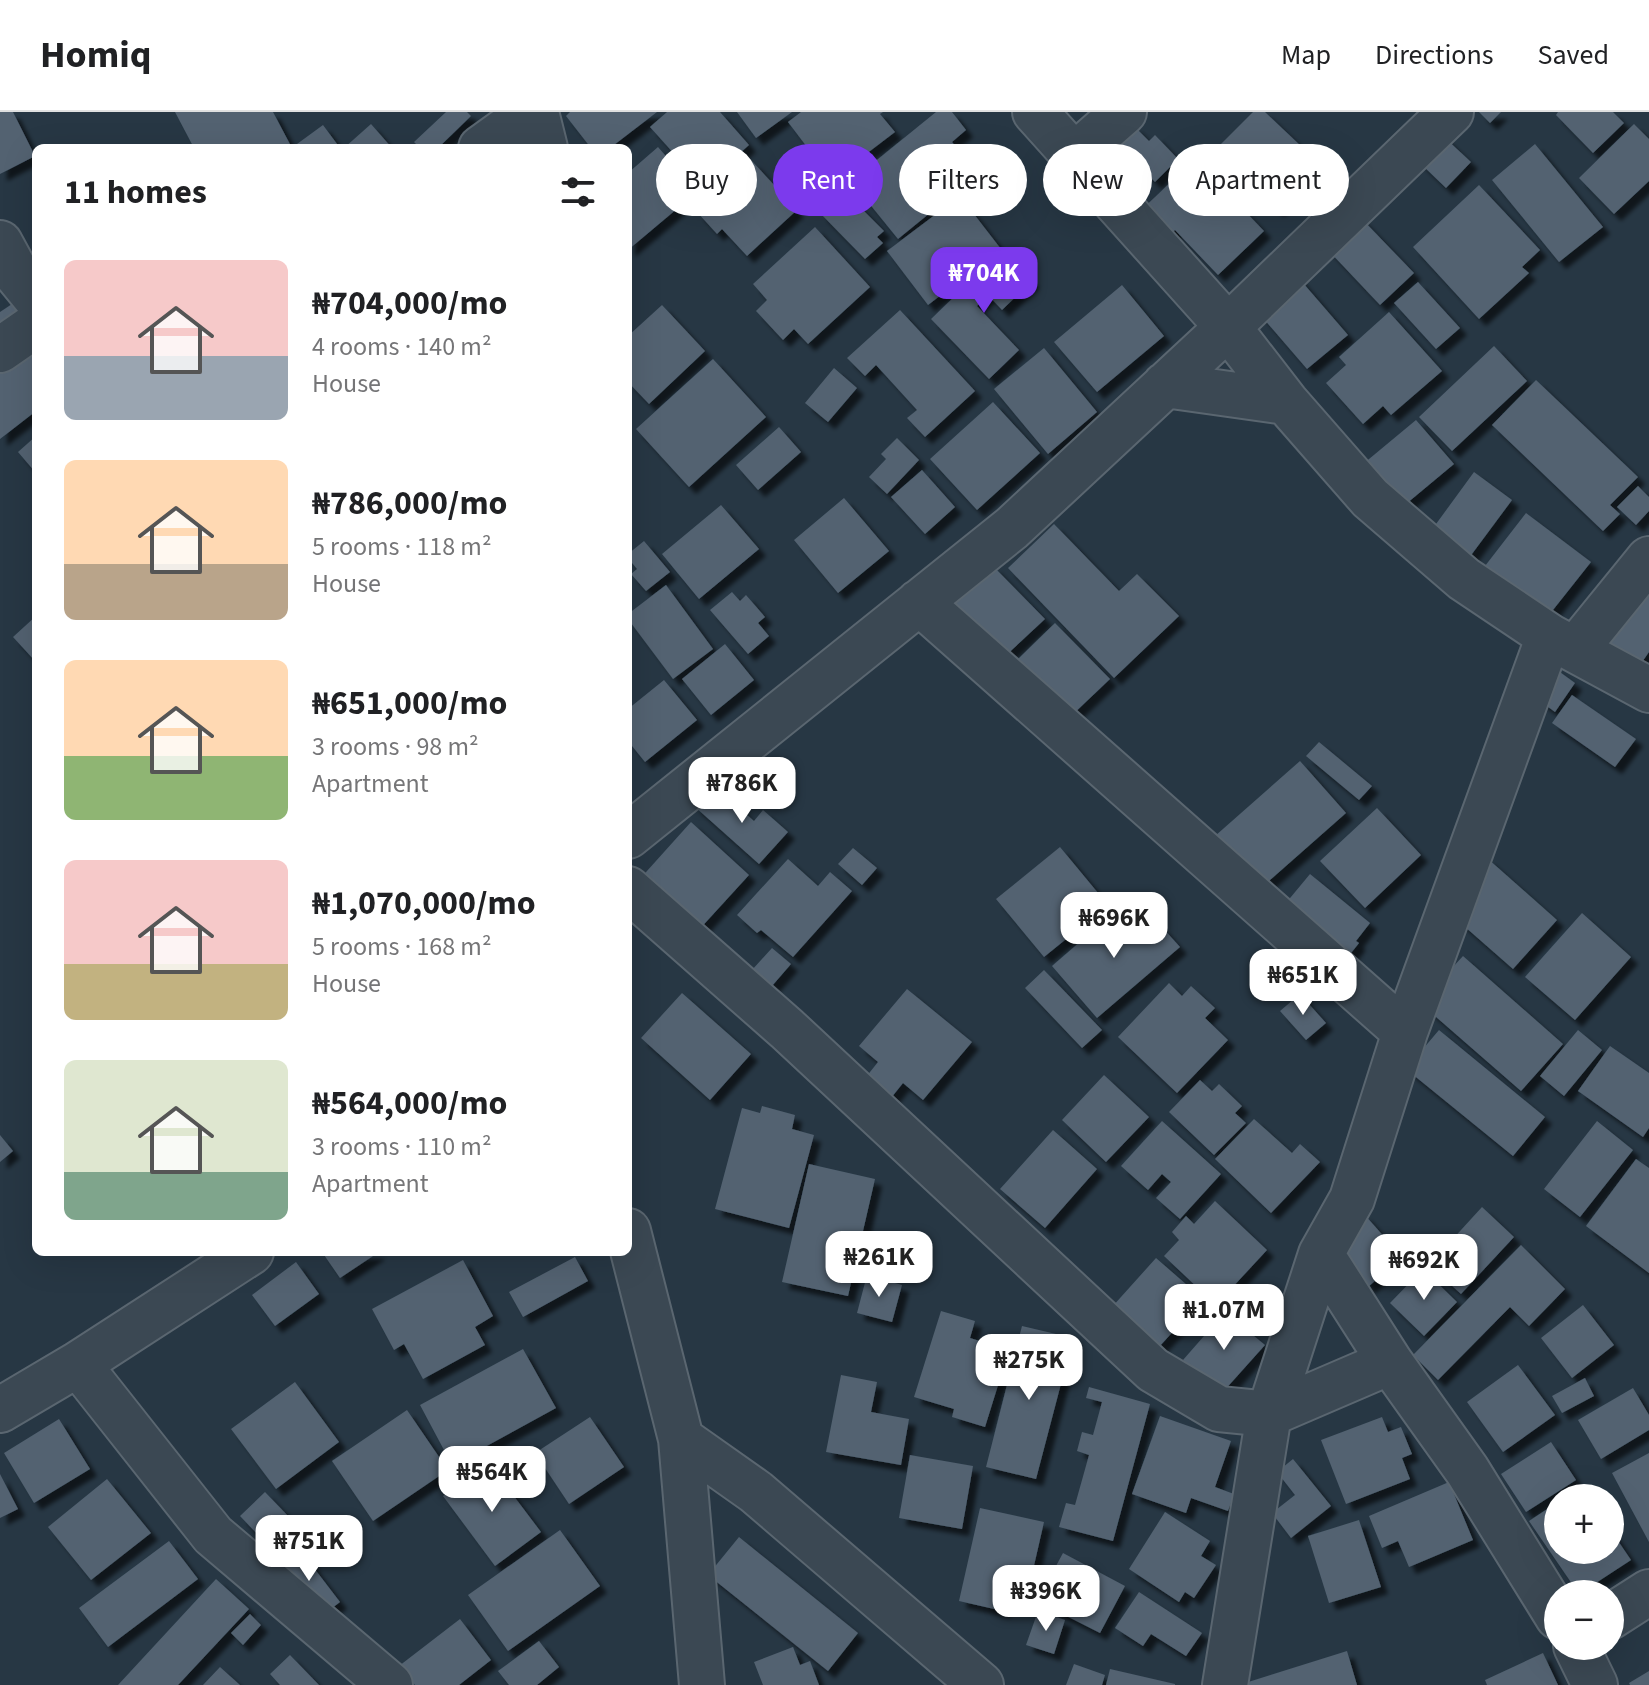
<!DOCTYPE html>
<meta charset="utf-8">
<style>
:root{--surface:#fff;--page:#f6f6f6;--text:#202124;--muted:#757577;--line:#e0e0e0;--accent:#7c3aed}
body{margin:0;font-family:"Source Sans 3",sans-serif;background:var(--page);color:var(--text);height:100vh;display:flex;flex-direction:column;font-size:30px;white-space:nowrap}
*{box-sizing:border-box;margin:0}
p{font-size:26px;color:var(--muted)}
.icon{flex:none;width:44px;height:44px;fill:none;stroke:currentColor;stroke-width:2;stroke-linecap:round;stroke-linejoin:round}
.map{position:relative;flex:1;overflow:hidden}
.drawer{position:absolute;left:32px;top:32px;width:600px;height:1112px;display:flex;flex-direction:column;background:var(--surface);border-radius:12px;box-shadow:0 8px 32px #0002}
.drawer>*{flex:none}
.top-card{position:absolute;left:656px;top:32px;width:760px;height:72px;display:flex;gap:16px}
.controls{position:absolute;left:1544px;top:1372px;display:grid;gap:16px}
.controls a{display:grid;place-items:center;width:80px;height:80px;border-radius:50%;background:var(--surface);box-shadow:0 8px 32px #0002;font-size:40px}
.price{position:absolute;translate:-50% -68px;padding:0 18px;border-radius:16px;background:#fff;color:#222;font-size:26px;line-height:52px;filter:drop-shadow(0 2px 4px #0008)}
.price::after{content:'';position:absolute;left:50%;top:48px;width:24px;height:18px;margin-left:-12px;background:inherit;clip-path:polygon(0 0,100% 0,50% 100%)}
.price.active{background:var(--accent);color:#fff}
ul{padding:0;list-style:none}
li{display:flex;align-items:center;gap:24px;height:200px;padding:0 32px}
li span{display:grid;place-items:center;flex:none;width:224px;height:160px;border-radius:12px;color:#555}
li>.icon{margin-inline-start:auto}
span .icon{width:96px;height:96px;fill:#fffc;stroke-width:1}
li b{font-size:34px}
h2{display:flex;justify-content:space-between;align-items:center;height:96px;padding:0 32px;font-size:34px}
.chip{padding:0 28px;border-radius:36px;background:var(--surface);box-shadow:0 8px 32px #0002;font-size:28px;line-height:72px}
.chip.active{background:var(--accent);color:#fff}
header{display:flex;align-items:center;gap:48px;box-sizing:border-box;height:112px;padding:0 40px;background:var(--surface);border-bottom:2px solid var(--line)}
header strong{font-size:38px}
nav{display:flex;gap:44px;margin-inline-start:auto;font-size:28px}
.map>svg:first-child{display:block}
.building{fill:#526271;filter:url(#shadow)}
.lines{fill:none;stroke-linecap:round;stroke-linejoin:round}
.street-casing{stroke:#5a6670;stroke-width:48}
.street{stroke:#3b4853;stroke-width:44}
</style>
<header>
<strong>Homiq</strong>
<nav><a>Map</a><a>Directions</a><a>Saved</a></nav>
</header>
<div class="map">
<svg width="1649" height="1573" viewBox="0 0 1649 1573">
<defs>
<filter id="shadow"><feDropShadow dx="7" dy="7" stdDeviation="2" flood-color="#0009"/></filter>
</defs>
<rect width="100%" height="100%" fill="#273744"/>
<path class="building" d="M 0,0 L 13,0 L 35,44 L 0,62 Z
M 175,0 L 273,0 L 292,36 L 194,36 Z
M 446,0 L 467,0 L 471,4 L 438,36 L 420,36 L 414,30 Z
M 570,0 L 657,0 L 610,36 L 591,36 L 566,4 Z
M 667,0 L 720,0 L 749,33 L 703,74 L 650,15 Z
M 737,0 L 792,0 L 756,26 Z
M 801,0 L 883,0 L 880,2 L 895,20 L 832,68 L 788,10 Z
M 936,0 L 952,0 L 966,18 L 952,30 L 967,49 L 942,70 L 952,83 L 898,127 L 851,69 Z
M 1253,0 L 1265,0 L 1321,53 L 1277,98 L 1260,81 L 1248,92 L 1219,64 L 1230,52 L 1215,38 Z
M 1479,0 L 1501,0 L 1490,11 Z
M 1558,0 L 1613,0 L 1624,11 L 1593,41 L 1556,3 Z
M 371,12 L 392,36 L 344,36 Z
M 1634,12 L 1649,27 L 1649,69 L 1614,102 L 1579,66 Z
M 323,13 L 340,36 L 300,36 L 297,32 Z
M 1134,14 L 1149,29 L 1155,23 L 1178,47 L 1155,70 L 1143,58 L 1127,74 L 1100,47 Z
M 1443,24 L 1471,50 L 1446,76 L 1419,50 Z
M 1535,32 L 1603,115 L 1559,150 L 1492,68 Z
M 658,35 L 697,80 L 628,138 L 628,61 Z
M 1195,47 L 1264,119 L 1218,163 L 1175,118 L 1161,131 L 1135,104 Z
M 752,49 L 797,98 L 747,144 L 722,117 L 717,122 L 697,100 Z
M 1479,73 L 1540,138 L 1522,155 L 1529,161 L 1479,207 L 1413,135 Z
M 960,84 L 1001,137 L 928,193 L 887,139 Z
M 832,90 L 839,98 L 842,95 L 846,99 L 855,90 L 884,119 L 877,125 L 883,131 L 865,147 L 820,101 Z
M 1361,106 L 1414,161 L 1380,193 L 1328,138 Z
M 815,115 L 870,175 L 808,232 L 794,217 L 783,228 L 756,199 L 767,188 L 753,172 Z
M 1003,138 L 1032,169 L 1002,198 L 988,183 L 977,194 L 1019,238 L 989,267 L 931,207 Z
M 1297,164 L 1348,223 L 1307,257 L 1257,199 Z
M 1418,170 L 1460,216 L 1436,237 L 1394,191 Z
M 1122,173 L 1164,224 L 1097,280 L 1054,230 Z
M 12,192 L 22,207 L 0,220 L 0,200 Z
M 662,193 L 705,239 L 649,292 L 628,270 L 628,224 Z
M 900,198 L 975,279 L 925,325 L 907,306 L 917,298 L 876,253 L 865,264 L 847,246 Z
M 1389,200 L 1442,259 L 1391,303 L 1383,294 L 1363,312 L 1326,271 L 1346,253 L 1339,245 Z
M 1494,234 L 1527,269 L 1452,339 L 1419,305 Z
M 1044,236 L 1097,300 L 1048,342 L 994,277 Z
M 29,237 L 36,246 L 36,299 L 0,327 L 0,260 Z
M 713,247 L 766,305 L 689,375 L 636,317 Z
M 834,256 L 857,276 L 828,310 L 805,291 Z
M 1536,268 L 1638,365 L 1610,393 L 1620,402 L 1603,419 L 1492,313 Z
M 993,290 L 1040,341 L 977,398 L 930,347 Z
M 1416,308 L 1454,352 L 1394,402 L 1357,357 Z
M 779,315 L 801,340 L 758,378 L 736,353 Z
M 36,324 L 36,361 L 18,340 Z
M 897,326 L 919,348 L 887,382 L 869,365 L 886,347 L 881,342 Z
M 922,358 L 955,395 L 925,422 L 891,385 Z
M 1474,360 L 1512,388 L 1466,450 L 1428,423 Z
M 1638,374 L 1649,385 L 1649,399 L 1636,413 L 1617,395 Z
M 844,386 L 889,439 L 838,481 L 794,428 Z
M 721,393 L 759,437 L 699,487 L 662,442 Z
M 1526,401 L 1591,450 L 1549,503 L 1485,454 Z
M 1054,412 L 1119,479 L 1137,462 L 1179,504 L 1114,566 L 1008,456 Z
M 644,429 L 670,460 L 646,479 L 631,462 L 637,457 L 628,446 L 628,442 Z
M 993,454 L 1045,507 L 1001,548 L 950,496 Z
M 1649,472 L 1649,540 L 1640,553 L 1597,520 Z
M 666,473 L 713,537 L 673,567 L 628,507 L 628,502 Z
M 732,480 L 740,489 L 746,483 L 765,505 L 758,511 L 769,524 L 748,542 L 710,498 Z
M 36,504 L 36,550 L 13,525 Z
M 1055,511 L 1110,567 L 1069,606 L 1015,550 Z
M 725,532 L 754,568 L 711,603 L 682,567 Z
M 1553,555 L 1575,571 L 1555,600 L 1532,583 Z
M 664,568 L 697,608 L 645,650 L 628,629 L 628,597 Z
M 1572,583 L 1636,627 L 1615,655 L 1552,611 Z
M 1319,630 L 1372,674 L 1359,688 L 1306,644 Z
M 1300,649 L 1346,701 L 1261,776 L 1215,724 Z
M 713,673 L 754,709 L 763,698 L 788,720 L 759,752 L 694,694 Z
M 1377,696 L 1421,743 L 1365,796 L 1320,749 Z
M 691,710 L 749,763 L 696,821 L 638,769 Z
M 1060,735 L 1108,793 L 1044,845 L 996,787 Z
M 853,736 L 877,756 L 862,773 L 838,752 Z
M 1487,746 L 1557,808 L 1513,857 L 1456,807 L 1480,780 L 1467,769 Z
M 788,747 L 818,774 L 830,760 L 852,779 L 793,845 L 761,818 L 757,821 L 737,803 Z
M 1310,762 L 1370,811 L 1356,829 L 1359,831 L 1340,855 L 1276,803 Z
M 1124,792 L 1151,824 L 1162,815 L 1180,835 L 1097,906 L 1052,854 Z
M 1582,801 L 1631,845 L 1575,908 L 1525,865 Z
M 772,836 L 791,852 L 772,874 L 752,858 Z
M 1463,844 L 1563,932 L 1521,979 L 1420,891 Z
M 1044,858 L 1102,918 L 1082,936 L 1025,876 Z
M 1169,871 L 1182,884 L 1191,874 L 1215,896 L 1205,906 L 1228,928 L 1177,981 L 1118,925 Z
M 907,877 L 972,930 L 923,988 L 903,971 L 887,991 L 862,970 L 878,950 L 859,934 Z
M 682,881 L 751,942 L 710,988 L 641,926 Z
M 1300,882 L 1326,911 L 1306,928 L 1280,899 Z
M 1439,918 L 1545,1005 L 1513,1044 L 1406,957 Z
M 1578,918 L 1602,938 L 1564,984 L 1540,964 Z
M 1610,934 L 1649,961 L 1649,1016 L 1643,1025 L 1578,979 Z
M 1104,963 L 1149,1005 L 1106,1050 L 1062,1008 Z
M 1200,968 L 1212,979 L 1219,972 L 1242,994 L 1235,1001 L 1246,1011 L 1214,1043 L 1169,1000 Z
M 762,994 L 795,1003 L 792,1017 L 814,1023 L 789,1116 L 715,1097 L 742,996 L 760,1001 Z
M 1254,1007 L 1292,1041 L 1300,1032 L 1320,1050 L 1271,1101 L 1215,1047 Z
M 1162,1009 L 1221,1062 L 1180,1107 L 1156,1086 L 1171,1070 L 1162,1062 L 1148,1078 L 1121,1054 Z
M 1597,1009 L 1633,1038 L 1580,1105 L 1544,1077 Z
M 1053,1018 L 1097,1057 L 1045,1116 L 1000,1077 Z
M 0,1023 L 13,1039 L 0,1050 Z
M 1636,1047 L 1649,1056 L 1649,1161 L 1586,1114 Z
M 809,1052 L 875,1067 L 848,1184 L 782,1170 Z
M 1215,1089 L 1267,1138 L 1216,1193 L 1164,1144 L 1179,1128 L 1172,1120 L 1186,1104 L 1194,1112 Z
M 1482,1095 L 1514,1125 L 1461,1182 L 1429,1153 Z
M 1364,1102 L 1402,1145 L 1368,1175 L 1330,1133 Z
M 1521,1133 L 1565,1177 L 1529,1214 L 1510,1195 L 1438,1268 L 1413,1243 Z
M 322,1140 L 379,1140 L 340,1166 Z
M 575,1145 L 588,1169 L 523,1205 L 509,1180 Z
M 1156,1146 L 1203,1187 L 1158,1236 L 1112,1195 Z
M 463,1148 L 493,1204 L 475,1215 L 485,1233 L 423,1267 L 404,1232 L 394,1238 L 372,1197 Z
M 296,1150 L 319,1182 L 275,1214 L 252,1183 Z
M 1423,1157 L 1457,1190 L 1424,1224 L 1390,1191 Z
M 867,1163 L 902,1173 L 892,1210 L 857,1201 Z
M 1583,1193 L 1614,1233 L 1572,1266 L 1541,1226 Z
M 941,1199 L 975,1209 L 970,1226 L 1009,1238 L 985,1315 L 952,1305 L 954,1297 L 914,1285 Z
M 1225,1200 L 1265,1233 L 1222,1281 L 1183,1248 Z
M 1022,1214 L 1073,1226 L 1036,1367 L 986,1355 Z
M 523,1237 L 556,1296 L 452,1353 L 420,1293 Z
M 1518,1253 L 1555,1303 L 1503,1340 L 1467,1290 Z
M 841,1263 L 877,1270 L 871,1300 L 909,1307 L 901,1353 L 826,1340 Z
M 1585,1266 L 1594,1284 L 1562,1301 L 1552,1284 Z
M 295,1270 L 339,1330 L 276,1377 L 231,1317 Z
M 1089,1275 L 1150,1292 L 1113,1429 L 1059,1415 L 1066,1391 L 1075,1393 L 1089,1343 L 1077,1339 L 1082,1320 L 1093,1323 L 1102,1290 L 1086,1286 Z
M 1633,1276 L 1649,1303 L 1649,1318 L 1601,1347 L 1578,1308 Z
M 407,1298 L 448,1358 L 373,1409 L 332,1349 Z
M 1160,1304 L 1231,1329 L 1215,1375 L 1234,1382 L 1228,1399 L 1191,1386 L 1186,1401 L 1132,1382 Z
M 590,1305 L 624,1355 L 569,1392 L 535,1341 Z
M 1382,1305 L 1388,1320 L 1401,1315 L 1412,1342 L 1402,1346 L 1410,1367 L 1346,1392 L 1321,1328 Z
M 59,1307 L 90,1357 L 34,1391 L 4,1341 Z
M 1551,1330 L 1576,1368 L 1526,1400 L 1501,1362 Z
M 1649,1341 L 1649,1430 L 1612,1361 Z
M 910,1343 L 973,1354 L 962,1417 L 899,1406 Z
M 1293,1347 L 1331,1394 L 1291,1426 L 1272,1401 L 1295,1383 L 1277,1360 Z
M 489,1351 L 541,1420 L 495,1454 L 443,1384 Z
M 0,1362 L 18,1397 L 0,1406 Z
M 107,1367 L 151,1421 L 91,1468 L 48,1415 Z
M 1449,1370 L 1473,1428 L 1409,1455 L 1398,1429 L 1382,1436 L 1369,1404 Z
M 1582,1374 L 1590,1386 L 1564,1386 Z
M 265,1380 L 290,1406 L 265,1430 L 240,1404 Z
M 1558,1390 L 1558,1438 L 1610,1438 L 1610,1417 L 1631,1448 L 1579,1482 L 1529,1409 Z
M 980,1396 L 1044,1410 L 1027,1484 L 1007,1479 L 1003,1499 L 959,1489 Z
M 1165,1400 L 1210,1429 L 1201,1444 L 1216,1453 L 1194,1486 L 1185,1480 L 1179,1490 L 1129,1457 Z
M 1359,1408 L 1381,1475 L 1329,1491 L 1308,1424 Z
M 560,1418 L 600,1474 L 508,1539 L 468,1483 Z
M 739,1425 L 858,1521 L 828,1559 L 708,1463 Z
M 169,1429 L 198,1467 L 108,1535 L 79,1496 Z
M 301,1439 L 340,1490 L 323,1503 L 276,1457 Z
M 1063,1441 L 1125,1474 L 1100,1521 L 1037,1489 Z
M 216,1467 L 249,1497 L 178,1573 L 118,1573 Z
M 1139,1480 L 1202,1521 L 1186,1544 L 1151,1522 L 1143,1534 L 1115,1516 Z
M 1038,1499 L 1065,1508 L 1054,1542 L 1026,1533 Z
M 250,1502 L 261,1513 L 243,1533 L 231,1521 Z
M 460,1507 L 491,1548 L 459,1573 L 415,1573 L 399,1554 Z
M 539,1529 L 559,1555 L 537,1573 L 509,1573 L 498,1559 Z
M 793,1535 L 800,1553 L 810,1549 L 819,1573 L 763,1573 L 754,1550 Z
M 1347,1539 L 1357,1573 L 1242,1573 L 1242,1572 Z
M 1543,1541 L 1558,1573 L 1487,1573 L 1485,1568 Z
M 290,1543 L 319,1573 L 280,1573 L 270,1562 Z
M 1074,1552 L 1105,1563 L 1102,1573 L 1066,1573 Z
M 220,1555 L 240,1573 L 203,1573 Z
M 1110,1557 L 1175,1572 L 1175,1573 L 1106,1573 Z
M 1649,1559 L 1649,1573 L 1630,1573 L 1629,1571 Z"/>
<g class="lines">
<defs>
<path id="street" d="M 536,0 L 545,36
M 1035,0 L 1228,215 L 1286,290 L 1370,386 L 1464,467 L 1549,524 L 1649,578
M 481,36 L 531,0
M 1075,43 L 1124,0
M 0,131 L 18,164 L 36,186
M 0,238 L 36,213
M 1165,273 L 1286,290
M 919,490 L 1405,920
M 1575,538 L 1649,447
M 628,724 L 1012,416 L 1228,215 L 1451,0
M 628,777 L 787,917 L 1153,1258 L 1219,1297 L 1269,1302 L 1390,1250
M 628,1119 L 681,1327 L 702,1573
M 1321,1142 L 1390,1250 L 1467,1358 L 1558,1505
M 78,1252 L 213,1423 L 390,1573
M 0,1298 L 78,1252 L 251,1140
M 681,1327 L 756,1380 L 981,1573
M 1610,1505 L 1649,1480
M 1576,1534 L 1595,1573
M 1225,1573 L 1269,1302 L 1321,1142 L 1352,1087 L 1405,920 L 1549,524"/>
</defs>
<use href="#street" class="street-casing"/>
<use href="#street" class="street"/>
</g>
</svg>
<div class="controls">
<a>+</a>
<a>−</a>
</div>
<b class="price active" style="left:984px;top:203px">₦704K</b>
<b class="price" style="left:742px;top:713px">₦786K</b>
<b class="price" style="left:1114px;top:848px">₦696K</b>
<b class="price" style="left:1303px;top:905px">₦651K</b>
<b class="price" style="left:879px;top:1187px">₦261K</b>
<b class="price" style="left:1424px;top:1190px">₦692K</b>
<b class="price" style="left:1224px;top:1240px">₦1.07M</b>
<b class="price" style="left:1029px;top:1290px">₦275K</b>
<b class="price" style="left:492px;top:1402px">₦564K</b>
<b class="price" style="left:309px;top:1471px">₦751K</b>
<b class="price" style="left:1046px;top:1521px">₦396K</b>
<div class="top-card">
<a class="chip">Buy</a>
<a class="chip active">Rent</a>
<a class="chip">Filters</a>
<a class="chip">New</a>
<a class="chip">Apartment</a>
</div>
<section class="drawer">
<h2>11 homes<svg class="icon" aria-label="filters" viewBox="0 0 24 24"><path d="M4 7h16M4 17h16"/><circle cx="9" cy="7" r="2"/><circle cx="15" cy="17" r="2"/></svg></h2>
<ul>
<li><span style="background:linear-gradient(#f6c9c9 60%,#9aa5b1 0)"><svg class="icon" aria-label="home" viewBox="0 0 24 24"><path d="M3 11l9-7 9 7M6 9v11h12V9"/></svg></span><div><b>₦704,000/mo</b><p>4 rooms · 140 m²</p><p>House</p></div></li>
<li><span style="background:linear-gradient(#ffd9b3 65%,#b9a48a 0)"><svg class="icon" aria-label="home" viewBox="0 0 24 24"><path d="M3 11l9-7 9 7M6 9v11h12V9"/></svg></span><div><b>₦786,000/mo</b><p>5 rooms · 118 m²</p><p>House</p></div></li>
<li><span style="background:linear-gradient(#ffd9b3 60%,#8fb573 0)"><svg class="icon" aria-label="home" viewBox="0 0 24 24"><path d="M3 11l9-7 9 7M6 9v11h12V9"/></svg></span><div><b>₦651,000/mo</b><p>3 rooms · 98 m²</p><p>Apartment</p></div></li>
<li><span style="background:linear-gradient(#f6c9c9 65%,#c2b280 0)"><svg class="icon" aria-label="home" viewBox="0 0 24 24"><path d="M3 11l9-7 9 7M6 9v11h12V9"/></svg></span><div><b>₦1,070,000/mo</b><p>5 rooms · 168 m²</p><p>House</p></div></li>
<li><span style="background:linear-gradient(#dfe7d0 70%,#7fa58c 0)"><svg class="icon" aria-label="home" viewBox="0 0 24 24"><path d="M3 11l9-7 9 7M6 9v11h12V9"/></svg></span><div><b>₦564,000/mo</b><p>3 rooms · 110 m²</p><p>Apartment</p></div></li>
</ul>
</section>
</div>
